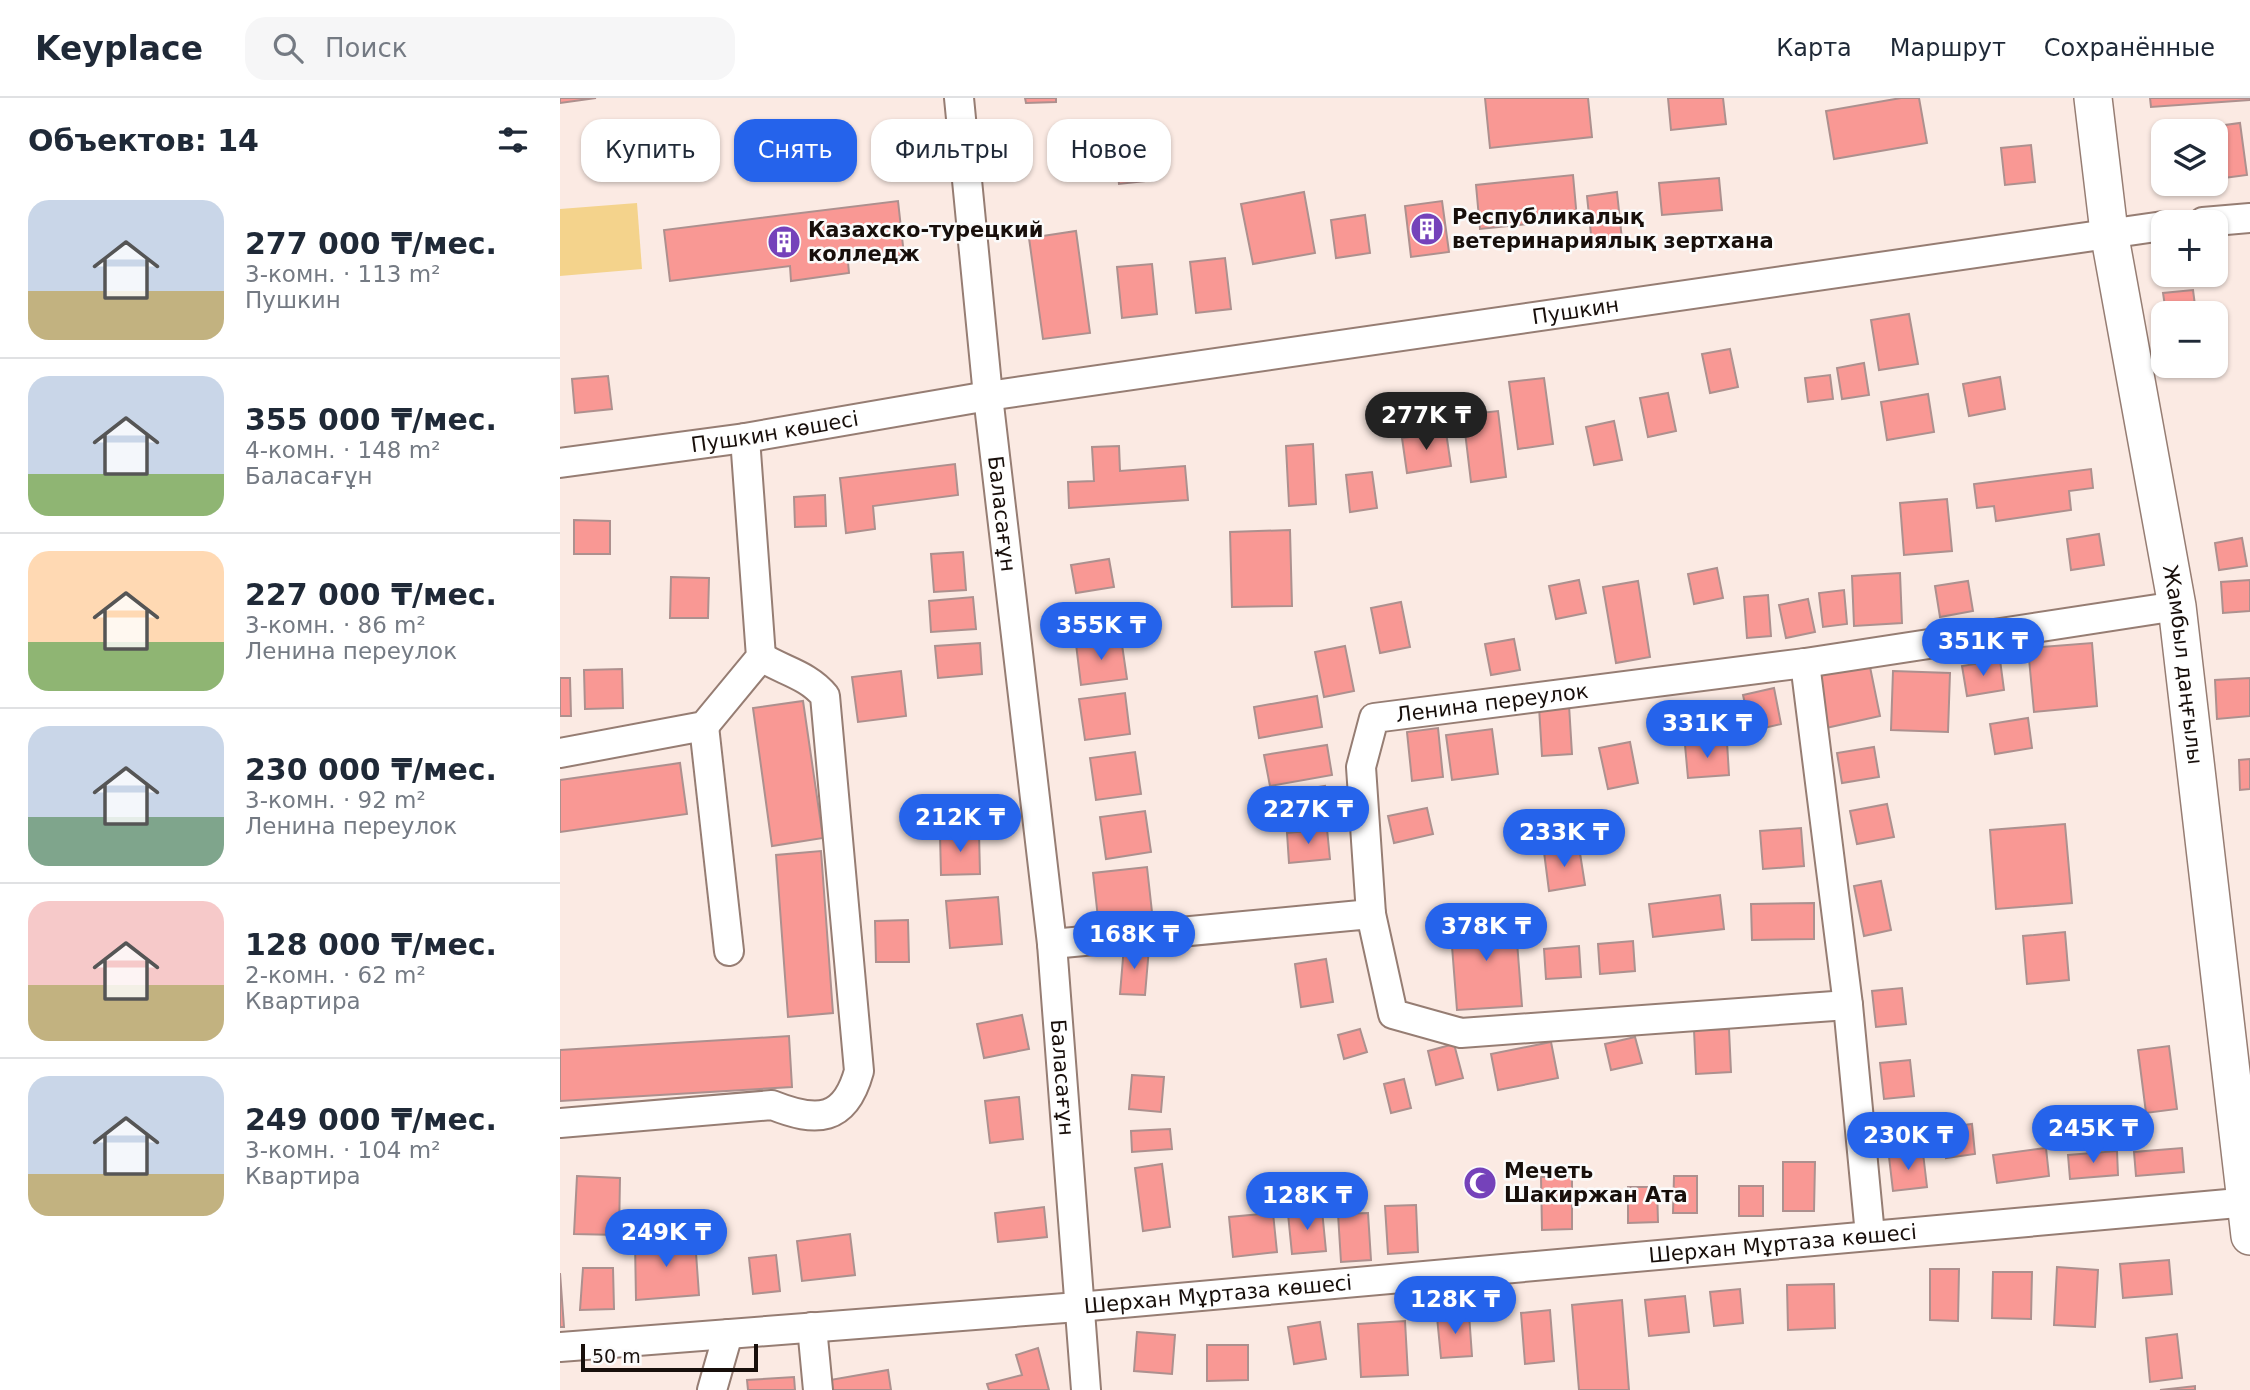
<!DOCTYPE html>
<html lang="ru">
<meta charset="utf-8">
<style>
:root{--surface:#fff;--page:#f6f6f7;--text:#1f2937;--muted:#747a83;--line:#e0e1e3;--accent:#2563eb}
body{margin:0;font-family:"DejaVu Sans",sans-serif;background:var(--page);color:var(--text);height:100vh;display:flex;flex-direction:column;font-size:26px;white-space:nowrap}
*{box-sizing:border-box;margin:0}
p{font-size:23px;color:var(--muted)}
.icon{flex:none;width:38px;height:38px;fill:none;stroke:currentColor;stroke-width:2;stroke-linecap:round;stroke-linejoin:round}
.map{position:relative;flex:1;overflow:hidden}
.side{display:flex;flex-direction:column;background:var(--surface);width:560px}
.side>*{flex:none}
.hud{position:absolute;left:21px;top:21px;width:665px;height:63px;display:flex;gap:14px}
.tools{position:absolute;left:1591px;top:21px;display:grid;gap:14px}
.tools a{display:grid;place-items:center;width:77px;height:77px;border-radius:14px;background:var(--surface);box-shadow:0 2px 5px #0004;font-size:35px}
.scale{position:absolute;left:21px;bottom:18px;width:177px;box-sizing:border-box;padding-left:7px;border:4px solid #180f0b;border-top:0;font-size:19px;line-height:24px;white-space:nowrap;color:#180f0b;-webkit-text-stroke:5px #fbfbfb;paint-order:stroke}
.price{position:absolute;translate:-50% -60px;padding:0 16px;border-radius:24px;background:var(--accent);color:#fff;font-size:23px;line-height:46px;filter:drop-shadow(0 2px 4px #0008)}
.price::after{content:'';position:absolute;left:50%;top:42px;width:21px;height:16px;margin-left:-10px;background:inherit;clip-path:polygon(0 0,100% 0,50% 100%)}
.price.on{background:#222;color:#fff}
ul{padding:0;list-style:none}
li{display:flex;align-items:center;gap:21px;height:175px;padding:0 28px}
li+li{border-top:2px solid var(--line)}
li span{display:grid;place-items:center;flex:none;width:196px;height:140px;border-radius:21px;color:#555}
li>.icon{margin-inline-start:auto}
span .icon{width:84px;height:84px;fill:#fffc;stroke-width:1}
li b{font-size:30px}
h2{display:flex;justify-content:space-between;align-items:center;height:84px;padding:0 28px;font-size:30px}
.chip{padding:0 24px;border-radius:21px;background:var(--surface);box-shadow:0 2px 5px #0004;font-size:24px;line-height:63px}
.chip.on{background:var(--accent);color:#fff}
header{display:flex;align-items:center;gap:42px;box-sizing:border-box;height:98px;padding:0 35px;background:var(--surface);border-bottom:2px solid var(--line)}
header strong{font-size:33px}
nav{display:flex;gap:38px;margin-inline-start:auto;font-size:24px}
.search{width:490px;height:63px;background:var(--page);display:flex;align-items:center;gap:18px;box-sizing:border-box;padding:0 24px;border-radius:21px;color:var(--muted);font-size:26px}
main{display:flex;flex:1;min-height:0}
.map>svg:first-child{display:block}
.grass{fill:#f4d38c}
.building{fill:#f99894;stroke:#ad908e;stroke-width:2}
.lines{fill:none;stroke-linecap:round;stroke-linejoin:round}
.minor-casing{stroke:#967d73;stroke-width:32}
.major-casing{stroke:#967d73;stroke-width:40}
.minor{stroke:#fff;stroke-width:28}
.major{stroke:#fff;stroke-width:37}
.labels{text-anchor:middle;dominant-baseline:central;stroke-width:5;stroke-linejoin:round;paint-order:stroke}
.poi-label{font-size:21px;font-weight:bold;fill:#180f0b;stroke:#fbfbfb;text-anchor:start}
.street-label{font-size:21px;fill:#180f0b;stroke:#fbfbfb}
</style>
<header>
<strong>Keyplace</strong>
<div class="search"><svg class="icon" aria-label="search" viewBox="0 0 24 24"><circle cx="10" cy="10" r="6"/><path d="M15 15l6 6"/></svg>Поиск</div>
<nav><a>Карта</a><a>Маршрут</a><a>Сохранённые</a></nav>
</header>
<main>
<section class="side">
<h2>Объектов: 14<svg class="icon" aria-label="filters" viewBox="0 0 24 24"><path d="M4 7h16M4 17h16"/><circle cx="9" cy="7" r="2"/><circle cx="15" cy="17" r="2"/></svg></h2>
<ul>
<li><span style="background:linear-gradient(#c9d6e8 65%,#c2b280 0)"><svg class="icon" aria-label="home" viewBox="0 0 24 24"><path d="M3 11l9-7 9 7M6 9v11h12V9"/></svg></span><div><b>277 000 ₸/мес.</b><p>3-комн. · 113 m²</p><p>Пушкин</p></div></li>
<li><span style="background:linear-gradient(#c9d6e8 70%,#8fb573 0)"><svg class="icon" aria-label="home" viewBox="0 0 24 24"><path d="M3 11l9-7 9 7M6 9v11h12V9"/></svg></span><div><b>355 000 ₸/мес.</b><p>4-комн. · 148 m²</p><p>Баласағұн</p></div></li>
<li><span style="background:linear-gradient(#ffd9b3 65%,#8fb573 0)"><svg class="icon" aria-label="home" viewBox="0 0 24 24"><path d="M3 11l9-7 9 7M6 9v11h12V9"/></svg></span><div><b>227 000 ₸/мес.</b><p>3-комн. · 86 m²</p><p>Ленина переулок</p></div></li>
<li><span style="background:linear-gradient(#c9d6e8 65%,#7fa58c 0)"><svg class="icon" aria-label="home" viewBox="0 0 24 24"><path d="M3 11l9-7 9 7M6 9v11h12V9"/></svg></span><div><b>230 000 ₸/мес.</b><p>3-комн. · 92 m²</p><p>Ленина переулок</p></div></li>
<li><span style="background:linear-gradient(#f6c9c9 60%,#c2b280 0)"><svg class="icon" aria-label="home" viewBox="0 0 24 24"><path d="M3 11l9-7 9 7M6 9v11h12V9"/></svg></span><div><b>128 000 ₸/мес.</b><p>2-комн. · 62 m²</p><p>Квартира</p></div></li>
<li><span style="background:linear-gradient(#c9d6e8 70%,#c2b280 0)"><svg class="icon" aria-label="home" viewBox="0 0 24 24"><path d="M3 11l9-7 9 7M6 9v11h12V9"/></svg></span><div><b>249 000 ₸/мес.</b><p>3-комн. · 104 m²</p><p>Квартира</p></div></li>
</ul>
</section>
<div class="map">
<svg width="1690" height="1292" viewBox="0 0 1690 1292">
<rect width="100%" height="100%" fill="#fbeae3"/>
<path class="grass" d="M 77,105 L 82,171 L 0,178 L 0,111 Z"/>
<path class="building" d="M 0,0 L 36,0 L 0,5 Z
M 465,0 L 496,0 L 496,4 L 466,5 Z
M 925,0 L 1028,0 L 1032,39 L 930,50 Z
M 1108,0 L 1163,0 L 1166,26 L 1111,32 Z
M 1341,0 L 1359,0 L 1367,45 L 1274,61 L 1266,13 Z
M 1590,0 L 1690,0 L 1690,2 L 1591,9 Z
M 1680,25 L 1687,77 L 1656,81 L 1656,33 L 1621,33 Z
M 589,31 L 594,82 L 559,86 L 554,35 Z
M 1471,47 L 1475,84 L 1445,87 L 1441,50 Z
M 1013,77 L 1017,121 L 920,131 L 916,87 Z
M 1159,80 L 1162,112 L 1102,117 L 1099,85 Z
M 744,94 L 755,155 L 693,166 L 681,106 Z
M 1057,94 L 1062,142 L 1032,146 L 1027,98 Z
M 338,103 L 344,157 L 288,164 L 289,175 L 231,183 L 230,168 L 110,183 L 104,132 Z
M 882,103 L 889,154 L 851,159 L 845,108 Z
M 805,117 L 810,155 L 776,160 L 771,122 Z
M 516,133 L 530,235 L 483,241 L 469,140 Z
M 665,160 L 671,211 L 636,215 L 630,164 Z
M 592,166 L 597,216 L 562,220 L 557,169 Z
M 1633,192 L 1636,215 L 1606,215 L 1603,195 Z
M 1349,216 L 1358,266 L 1319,272 L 1311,222 Z
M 1170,251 L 1178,289 L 1150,295 L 1142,256 Z
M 1304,265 L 1309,297 L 1282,301 L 1277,270 Z
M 1270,277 L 1273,301 L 1248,304 L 1245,280 Z
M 48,278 L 52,311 L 15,315 L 12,281 Z
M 1440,279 L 1445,311 L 1409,318 L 1403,286 Z
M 984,280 L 993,346 L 958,351 L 949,284 Z
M 1108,295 L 1116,333 L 1088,339 L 1080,300 Z
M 1368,296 L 1374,334 L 1327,342 L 1321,304 Z
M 938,313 L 946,379 L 911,384 L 903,317 Z
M 1054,323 L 1062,362 L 1034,367 L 1026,329 Z
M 886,334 L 891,368 L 847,375 L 842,340 Z
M 753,346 L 756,406 L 729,408 L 726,348 Z
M 559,348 L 560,373 L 625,368 L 628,402 L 509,410 L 508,384 L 534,383 L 532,349 Z
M 395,366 L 398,397 L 313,408 L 315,431 L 286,435 L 280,380 Z
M 1531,371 L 1533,390 L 1509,393 L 1511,412 L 1436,423 L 1434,408 L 1417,410 L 1414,386 Z
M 812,374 L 817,410 L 790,414 L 786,377 Z
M 265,397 L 266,428 L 235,429 L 234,399 Z
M 1387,401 L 1392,453 L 1344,457 L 1340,405 Z
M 14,422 L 50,423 L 50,456 L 14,456 Z
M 730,432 L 732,508 L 672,509 L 670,434 Z
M 1539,436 L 1544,467 L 1511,472 L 1507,441 Z
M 1682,440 L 1687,468 L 1659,472 L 1655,445 Z
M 403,454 L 406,492 L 374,494 L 371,456 Z
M 549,461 L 554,489 L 516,495 L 511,467 Z
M 1157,470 L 1163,500 L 1134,506 L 1128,476 Z
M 1340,475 L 1342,525 L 1294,528 L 1292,478 Z
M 111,479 L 149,480 L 148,520 L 110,520 Z
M 1019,482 L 1026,515 L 996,521 L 989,488 Z
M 1690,482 L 1690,513 L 1663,515 L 1661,484 Z
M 1078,483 L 1090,559 L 1056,565 L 1043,489 Z
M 1408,483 L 1413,513 L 1380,519 L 1375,488 Z
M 1284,492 L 1287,526 L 1263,529 L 1259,495 Z
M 1208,497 L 1211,538 L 1187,540 L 1184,499 Z
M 413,499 L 416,531 L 371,534 L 369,503 Z
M 1248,501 L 1255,534 L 1226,540 L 1219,507 Z
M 841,504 L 850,549 L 820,555 L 811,510 Z
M 561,540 L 567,581 L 521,587 L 516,546 Z
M 954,541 L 960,572 L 931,577 L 925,546 Z
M 420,545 L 422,576 L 378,580 L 375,548 Z
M 1532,545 L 1537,608 L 1474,614 L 1468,550 Z
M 785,548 L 794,593 L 764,599 L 755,554 Z
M 1440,562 L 1444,592 L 1407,598 L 1402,568 Z
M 1309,564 L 1320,618 L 1266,630 L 1254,576 Z
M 62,571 L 63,610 L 25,611 L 24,572 Z
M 341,573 L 346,618 L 298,624 L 292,579 Z
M 1333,573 L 1390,575 L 1388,634 L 1331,632 Z
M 0,580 L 10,580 L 11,618 L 0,618 Z
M 1690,580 L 1690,618 L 1657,621 L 1655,582 Z
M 1214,590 L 1221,626 L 1191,633 L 1183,597 Z
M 565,595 L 570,636 L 525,642 L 519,601 Z
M 757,598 L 762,629 L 699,640 L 694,609 Z
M 243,603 L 263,740 L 212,748 L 193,610 Z
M 1009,607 L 1012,656 L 982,658 L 979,609 Z
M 1468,620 L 1472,650 L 1435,656 L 1430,626 Z
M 878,630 L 883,679 L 852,683 L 847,634 Z
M 932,631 L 938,676 L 892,682 L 886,637 Z
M 1070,644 L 1078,685 L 1048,691 L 1039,650 Z
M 1167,644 L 1169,677 L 1128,680 L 1125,647 Z
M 767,647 L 772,677 L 710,688 L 704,657 Z
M 1314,649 L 1319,679 L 1282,685 L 1277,655 Z
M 575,654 L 581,696 L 536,702 L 530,660 Z
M 1690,661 L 1690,691 L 1680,692 L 1679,662 Z
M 120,665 L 127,716 L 0,734 L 0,682 Z
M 765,688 L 770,719 L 708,729 L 702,698 Z
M 1327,706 L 1334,739 L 1297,746 L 1290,713 Z
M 867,710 L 873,736 L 834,745 L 828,718 Z
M 585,713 L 591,754 L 546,761 L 540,719 Z
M 1505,726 L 1512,805 L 1436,811 L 1430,732 Z
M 1241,730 L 1244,768 L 1203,771 L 1200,733 Z
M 767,731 L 770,761 L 729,765 L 727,735 Z
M 419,735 L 420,776 L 381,777 L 380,737 Z
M 1019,749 L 1025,787 L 989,793 L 984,754 Z
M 261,753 L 273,915 L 228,919 L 216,757 Z
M 587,769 L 592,814 L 538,820 L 533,775 Z
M 1321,783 L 1331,832 L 1304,838 L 1294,788 Z
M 1160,797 L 1164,831 L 1093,839 L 1089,806 Z
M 438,799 L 442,846 L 390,850 L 386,803 Z
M 1254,805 L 1254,841 L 1192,842 L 1191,806 Z
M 955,818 L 962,908 L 897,912 L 890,823 Z
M 348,822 L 349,864 L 316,864 L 315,823 Z
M 1505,834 L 1509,882 L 1467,886 L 1463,838 Z
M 1073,843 L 1075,873 L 1040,876 L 1038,846 Z
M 564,848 L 589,850 L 585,897 L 560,896 Z
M 1019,848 L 1021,879 L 986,881 L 984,851 Z
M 766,861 L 773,904 L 741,909 L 735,866 Z
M 1342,890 L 1346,926 L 1316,929 L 1312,893 Z
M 462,917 L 469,951 L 424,960 L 417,926 Z
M 800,931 L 807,954 L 784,961 L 778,937 Z
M 1169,931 L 1171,974 L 1136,976 L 1134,932 Z
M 229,938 L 232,989 L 0,1003 L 0,952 Z
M 1075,939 L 1082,965 L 1051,972 L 1045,946 Z
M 991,944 L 998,980 L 938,992 L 931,956 Z
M 894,946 L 903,980 L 876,987 L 868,953 Z
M 1609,948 L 1617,1011 L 1586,1015 L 1578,952 Z
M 1350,962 L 1354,998 L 1324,1001 L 1320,965 Z
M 572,977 L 604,979 L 601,1014 L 569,1011 Z
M 844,981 L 851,1010 L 831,1015 L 824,986 Z
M 459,999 L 463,1041 L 430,1045 L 425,1003 Z
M 1412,1026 L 1415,1056 L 1386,1060 L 1382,1030 Z
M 610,1031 L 612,1051 L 572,1054 L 571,1033 Z
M 1486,1050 L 1489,1078 L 1437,1085 L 1433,1057 Z
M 1622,1050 L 1624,1074 L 1576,1078 L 1574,1054 Z
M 1557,1053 L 1558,1077 L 1510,1081 L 1508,1057 Z
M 1363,1055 L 1367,1089 L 1333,1093 L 1329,1059 Z
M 1223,1064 L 1255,1064 L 1254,1113 L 1223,1113 Z
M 602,1066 L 610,1129 L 583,1133 L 575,1070 Z
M 17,1078 L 60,1080 L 59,1137 L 14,1136 Z
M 1114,1078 L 1137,1078 L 1137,1115 L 1113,1115 Z
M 981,1079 L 1012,1079 L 1012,1131 L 982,1132 Z
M 1179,1088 L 1203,1088 L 1203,1118 L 1179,1118 Z
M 1068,1089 L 1097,1089 L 1098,1124 L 1068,1125 Z
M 856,1107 L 858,1154 L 828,1156 L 825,1108 Z
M 484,1109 L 487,1139 L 438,1144 L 435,1115 Z
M 762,1112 L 766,1153 L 732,1156 L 728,1116 Z
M 713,1115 L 717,1154 L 673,1159 L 669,1119 Z
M 808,1115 L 811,1162 L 781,1164 L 778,1116 Z
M 290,1136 L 295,1177 L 242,1183 L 237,1143 Z
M 135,1141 L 139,1197 L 76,1202 L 75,1144 Z
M 216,1157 L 220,1193 L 193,1196 L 189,1160 Z
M 1609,1162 L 1612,1196 L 1563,1200 L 1560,1166 Z
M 1497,1169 L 1538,1172 L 1535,1229 L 1494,1227 Z
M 23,1170 L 53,1170 L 54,1211 L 20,1212 Z
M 1370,1171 L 1399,1171 L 1398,1223 L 1370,1222 Z
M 1433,1174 L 1472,1174 L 1471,1221 L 1432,1220 Z
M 0,1175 L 4,1229 L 0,1229 Z
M 1274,1186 L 1275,1230 L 1228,1232 L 1227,1187 Z
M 1180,1191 L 1183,1225 L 1154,1228 L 1150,1194 Z
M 1125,1198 L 1129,1234 L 1089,1238 L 1085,1202 Z
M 1062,1202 L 1069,1292 L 1019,1292 L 1012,1207 Z
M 990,1212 L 994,1263 L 965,1266 L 961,1215 Z
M 909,1216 L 912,1258 L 881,1260 L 877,1219 Z
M 845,1223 L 848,1277 L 801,1279 L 798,1226 Z
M 760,1224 L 766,1261 L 734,1266 L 728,1229 Z
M 577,1234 L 615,1237 L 612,1276 L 574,1273 Z
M 1617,1236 L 1622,1280 L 1590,1284 L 1586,1240 Z
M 647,1247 L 688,1247 L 688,1282 L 647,1283 Z
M 478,1250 L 489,1292 L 429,1292 L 427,1286 L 462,1277 L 456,1257 Z
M 328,1272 L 331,1292 L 271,1292 L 270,1282 Z
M 234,1279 L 235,1292 L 188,1292 L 187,1282 Z
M 1635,1288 L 1635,1292 L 1600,1292 Z"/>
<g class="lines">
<defs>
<g id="minor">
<path id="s1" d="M 399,0 L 428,298 L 492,846 L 526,1292"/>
<path d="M 1643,124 L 1690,120"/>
<path id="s2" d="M 0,365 L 185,340 L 428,298 L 1603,128"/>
<path d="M 1245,565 L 1288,907 L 1310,1137"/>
<path d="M 144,628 L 169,853"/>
<path d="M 0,655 L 144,628 L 201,559 L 185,340"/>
<path id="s3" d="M 811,816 L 801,669 L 814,620 L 1245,565 L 1617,508"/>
<path d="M 492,846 L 811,816 L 833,916 L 901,935 L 1288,907"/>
<path d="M 0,1025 L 212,1007 C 257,1025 285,1024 299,973 L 265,598 C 248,577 224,573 201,559"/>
<path d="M 252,1229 L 258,1292"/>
<path id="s4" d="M 0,1249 L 518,1209 L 1690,1104"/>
<path d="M 152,1292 L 168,1236"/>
</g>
<g id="major">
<path id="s5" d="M 1533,0 L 1549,134 L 1617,508 L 1690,1138"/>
</g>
</defs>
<use href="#minor" class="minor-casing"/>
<use href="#major" class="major-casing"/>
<use href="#minor" class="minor"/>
<use href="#major" class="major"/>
</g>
<defs>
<symbol id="building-disc" viewBox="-11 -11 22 22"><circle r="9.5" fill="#7542ba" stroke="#fbfbfb"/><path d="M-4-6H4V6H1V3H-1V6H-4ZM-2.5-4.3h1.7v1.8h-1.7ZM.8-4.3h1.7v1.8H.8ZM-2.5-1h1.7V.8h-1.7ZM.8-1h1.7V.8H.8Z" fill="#fff"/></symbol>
<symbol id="mosque-disc" viewBox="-11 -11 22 22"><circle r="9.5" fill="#7542ba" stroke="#fbfbfb"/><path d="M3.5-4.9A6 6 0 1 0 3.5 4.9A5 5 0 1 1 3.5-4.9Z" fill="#fff"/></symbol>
</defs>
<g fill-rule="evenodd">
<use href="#building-disc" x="848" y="112" width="38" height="38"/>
<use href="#building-disc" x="205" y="125" width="38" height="38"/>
<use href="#mosque-disc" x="901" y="1066" width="38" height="38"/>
</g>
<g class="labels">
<g class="poi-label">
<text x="892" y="119">Республикалық<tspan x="892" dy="24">ветеринариялық зертхана</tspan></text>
<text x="248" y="132">Казахско-турецкий<tspan x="248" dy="24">колледж</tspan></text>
<text x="944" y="1073">Мечеть<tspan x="944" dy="24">Шакиржан Ата</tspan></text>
</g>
<g class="street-label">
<text stroke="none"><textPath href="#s2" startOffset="1027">Пушкин</textPath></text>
<text stroke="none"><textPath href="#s2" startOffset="217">Пушкин көшесі</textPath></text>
<text stroke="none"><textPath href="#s1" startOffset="418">Баласағұн</textPath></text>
<text stroke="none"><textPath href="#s5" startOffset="574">Жамбыл даңғылы</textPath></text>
<text stroke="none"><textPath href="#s3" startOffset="317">Ленина переулок</textPath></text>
<text stroke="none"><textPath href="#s1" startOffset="985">Баласағұн</textPath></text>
<text stroke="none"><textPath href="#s4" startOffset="1227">Шерхан Мұртаза көшесі</textPath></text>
<text stroke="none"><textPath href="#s4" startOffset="660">Шерхан Мұртаза көшесі</textPath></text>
</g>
</g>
</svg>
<div class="tools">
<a><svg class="icon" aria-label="layers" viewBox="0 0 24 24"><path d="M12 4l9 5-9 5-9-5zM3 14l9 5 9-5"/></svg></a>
<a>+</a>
<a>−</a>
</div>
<div class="scale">50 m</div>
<b class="price on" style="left:866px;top:354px">277K ₸</b>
<b class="price" style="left:541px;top:564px">355K ₸</b>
<b class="price" style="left:1423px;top:580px">351K ₸</b>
<b class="price" style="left:1147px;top:662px">331K ₸</b>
<b class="price" style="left:748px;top:748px">227K ₸</b>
<b class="price" style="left:400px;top:756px">212K ₸</b>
<b class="price" style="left:1004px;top:771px">233K ₸</b>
<b class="price" style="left:926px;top:865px">378K ₸</b>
<b class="price" style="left:574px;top:873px">168K ₸</b>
<b class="price" style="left:1533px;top:1067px">245K ₸</b>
<b class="price" style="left:1348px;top:1074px">230K ₸</b>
<b class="price" style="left:747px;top:1134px">128K ₸</b>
<b class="price" style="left:106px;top:1171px">249K ₸</b>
<b class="price" style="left:895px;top:1238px">128K ₸</b>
<div class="hud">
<a class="chip">Купить</a>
<a class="chip on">Снять</a>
<a class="chip">Фильтры</a>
<a class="chip">Новое</a>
</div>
</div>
</main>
